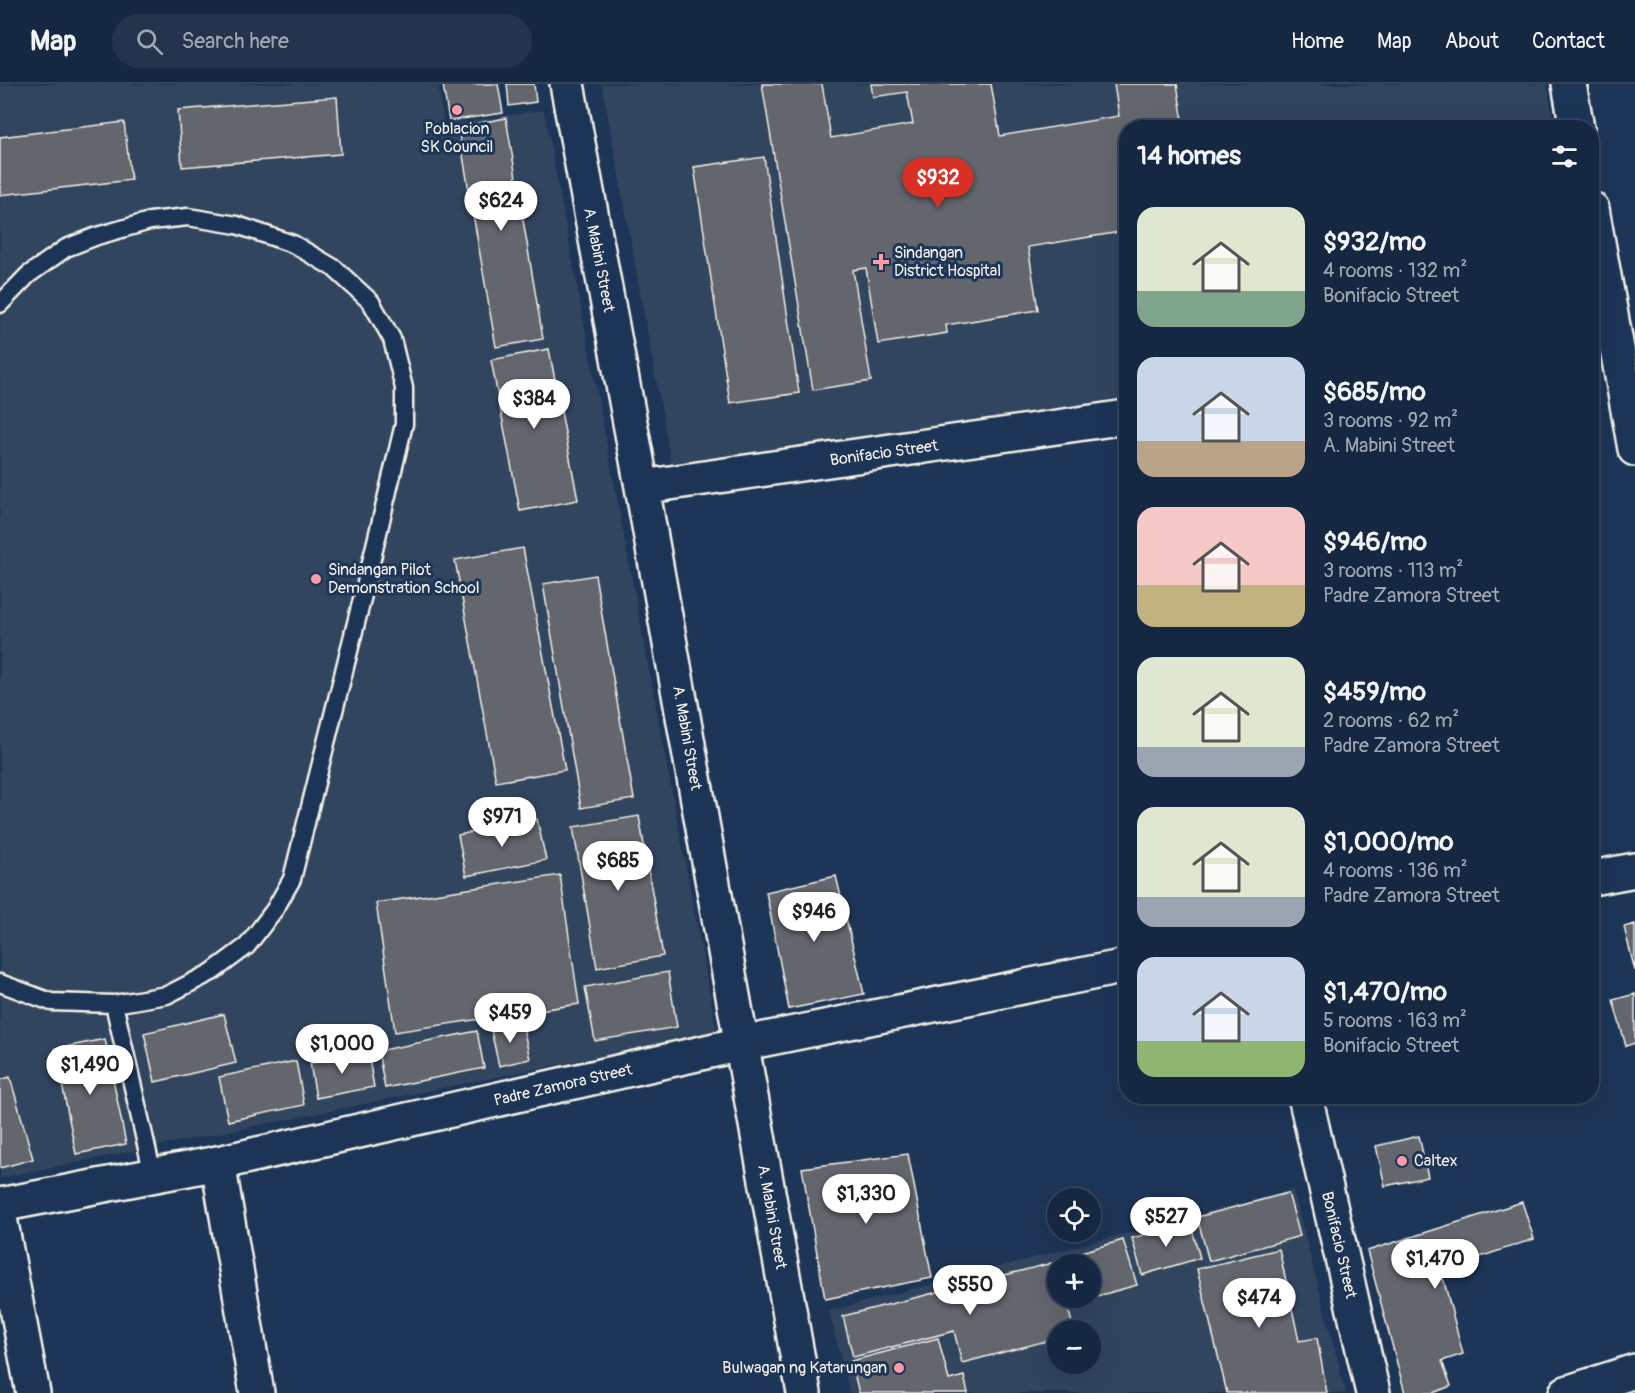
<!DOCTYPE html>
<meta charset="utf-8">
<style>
:root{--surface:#162841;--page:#23344c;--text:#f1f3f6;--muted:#9ea6b1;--line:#35445a;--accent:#d93025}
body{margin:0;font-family:Pangolin,sans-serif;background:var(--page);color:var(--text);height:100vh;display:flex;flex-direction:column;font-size:22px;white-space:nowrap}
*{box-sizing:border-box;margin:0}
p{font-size:20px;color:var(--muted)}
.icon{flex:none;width:33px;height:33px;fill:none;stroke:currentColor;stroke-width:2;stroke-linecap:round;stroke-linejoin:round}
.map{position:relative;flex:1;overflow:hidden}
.sheet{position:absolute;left:1119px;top:36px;width:480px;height:984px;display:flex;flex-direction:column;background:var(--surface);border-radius:24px;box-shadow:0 6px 24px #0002,0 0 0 2px var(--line)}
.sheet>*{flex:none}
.controls{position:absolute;left:1047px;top:1104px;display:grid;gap:12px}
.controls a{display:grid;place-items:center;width:54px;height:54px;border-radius:50%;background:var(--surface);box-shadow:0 6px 24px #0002,0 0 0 2px var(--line);font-size:30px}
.price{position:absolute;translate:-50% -51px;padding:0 14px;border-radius:21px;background:#fff;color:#222;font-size:20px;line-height:39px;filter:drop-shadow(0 2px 3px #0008)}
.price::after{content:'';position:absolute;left:50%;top:36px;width:18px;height:14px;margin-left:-9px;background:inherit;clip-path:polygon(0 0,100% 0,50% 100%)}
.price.selected{background:var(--accent);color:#fff}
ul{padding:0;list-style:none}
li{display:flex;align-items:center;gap:18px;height:150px;padding:0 18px}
li span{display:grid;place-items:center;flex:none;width:168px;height:120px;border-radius:18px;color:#555}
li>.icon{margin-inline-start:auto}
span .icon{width:72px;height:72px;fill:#fffc;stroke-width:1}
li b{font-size:26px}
h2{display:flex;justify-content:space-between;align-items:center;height:72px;padding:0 18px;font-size:26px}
header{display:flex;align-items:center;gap:36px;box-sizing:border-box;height:84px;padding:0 30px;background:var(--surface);border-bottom:2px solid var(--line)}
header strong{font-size:28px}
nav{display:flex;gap:33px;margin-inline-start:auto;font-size:21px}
.search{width:420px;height:54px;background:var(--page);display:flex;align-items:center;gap:15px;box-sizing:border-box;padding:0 21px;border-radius:33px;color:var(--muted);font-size:22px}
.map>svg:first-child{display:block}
.built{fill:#32445e;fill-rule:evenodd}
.building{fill:#63666d;stroke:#f4f1e8;stroke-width:1.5}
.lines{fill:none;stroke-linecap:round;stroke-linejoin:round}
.service-casing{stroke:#f4f1e8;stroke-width:21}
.minor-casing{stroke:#f4f1e8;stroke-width:38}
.tertiary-casing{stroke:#f4f1e8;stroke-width:38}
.service{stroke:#1d3557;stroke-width:16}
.minor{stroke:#1d3557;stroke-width:33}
.tertiary{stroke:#1d3557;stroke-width:33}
.poi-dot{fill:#ff9aa2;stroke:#1d3557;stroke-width:2}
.labels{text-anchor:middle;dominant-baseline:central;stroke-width:6;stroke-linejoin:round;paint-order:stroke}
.poi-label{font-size:16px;fill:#f4f1e8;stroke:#1d3557;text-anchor:start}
.street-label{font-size:16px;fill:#f4f1e8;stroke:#1d3557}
</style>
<header>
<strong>Map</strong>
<div class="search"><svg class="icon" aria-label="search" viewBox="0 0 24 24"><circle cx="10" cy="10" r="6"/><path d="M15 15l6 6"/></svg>Search here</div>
<nav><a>Home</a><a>Map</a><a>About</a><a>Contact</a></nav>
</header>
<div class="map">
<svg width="1635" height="1309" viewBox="0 0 1635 1309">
<rect width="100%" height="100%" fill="#1d3557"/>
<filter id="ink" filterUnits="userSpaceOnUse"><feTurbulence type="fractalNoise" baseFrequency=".0167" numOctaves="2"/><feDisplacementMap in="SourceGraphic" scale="12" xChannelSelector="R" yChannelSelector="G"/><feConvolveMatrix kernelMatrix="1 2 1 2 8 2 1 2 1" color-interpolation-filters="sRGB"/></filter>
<g filter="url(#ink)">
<path class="built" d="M 0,0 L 438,0 L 444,41 L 544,26 L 717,948 L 0,1094 Z
M 602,0 L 1547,0 L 1554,43 L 1126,44 L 1126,313 L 672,383 Z
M 1293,1106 L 1346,1309 L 850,1309 L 829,1227 ZM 1058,1180 L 1090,1180 L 1090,1214 L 1058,1214 ZM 1058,1246 L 1090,1246 L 1090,1280 L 1058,1280 Z"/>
<path class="building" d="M 452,0 L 498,0 L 503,29 L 449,37 L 443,1 Z
M 507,0 L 534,0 L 536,18 L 509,22 Z
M 762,0 L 822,0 L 831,54 L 913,40 L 907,8 L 873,13 L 871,0 L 991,0 L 1000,52 L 1119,32 L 1114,0 L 1177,0 L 1184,44 L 1126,44 L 1126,147 L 1028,163 L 1038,226 L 946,241 L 947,249 L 878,260 L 866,184 L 853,186 L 871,297 L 813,306 Z
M 337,13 L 341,70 L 182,83 L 178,26 Z
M 506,34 L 543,255 L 496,263 L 458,43 Z
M 124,38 L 131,96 L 0,111 L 0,53 Z
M 764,73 L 799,309 L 730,319 L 694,83 Z
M 549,265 L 578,416 L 520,427 L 491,276 Z
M 523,464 L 565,686 L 496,698 L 455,476 Z
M 595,491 L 634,715 L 581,724 L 543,500 Z
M 639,732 L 663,872 L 597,884 L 573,743 Z
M 537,735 L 546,776 L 466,792 L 458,751 Z
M 560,791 L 579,920 L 395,948 L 376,819 Z
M 836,792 L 864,910 L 789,925 L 766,808 Z
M 1635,840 L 1635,887 L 1624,843 Z
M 668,888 L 677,943 L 595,957 L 585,903 Z
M 1635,910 L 1635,959 L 1626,962 L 1613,916 Z
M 224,930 L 236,979 L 155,998 L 144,949 Z
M 522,939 L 530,975 L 499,982 L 491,946 Z
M 477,947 L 484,984 L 385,1004 L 378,967 Z
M 105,955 L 126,1060 L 76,1070 L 55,965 Z
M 368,969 L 374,1003 L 316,1014 L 310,979 Z
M 296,977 L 304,1021 L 228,1037 L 219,993 Z
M 10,993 L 33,1075 L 0,1084 L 0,996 Z
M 1419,1052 L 1428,1093 L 1385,1102 L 1376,1062 Z
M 908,1070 L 932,1194 L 825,1215 L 802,1084 Z
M 1288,1109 L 1300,1152 L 1209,1177 L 1197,1133 Z
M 1522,1118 L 1534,1155 L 1441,1186 L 1463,1270 L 1442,1277 L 1451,1302 L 1433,1309 L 1405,1309 L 1367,1167 Z
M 1190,1138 L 1200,1174 L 1142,1191 L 1132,1154 Z
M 1123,1156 L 1137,1201 L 1076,1218 L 1075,1214 L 1090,1214 L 1090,1180 L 1066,1180 L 1064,1173 Z
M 1279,1165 L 1299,1257 L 1317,1254 L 1327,1309 L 1227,1309 L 1197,1185 Z
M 1056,1178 L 1058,1214 L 1065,1214 L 1074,1246 L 1058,1246 L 1058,1254 L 962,1279 L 954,1247 L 853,1273 L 843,1232 Z
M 938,1254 L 949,1296 L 964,1292 L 968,1309 L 859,1309 L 851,1277 Z"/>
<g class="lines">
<defs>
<path id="service" d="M 0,220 L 28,191 L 66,164 L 97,152 L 150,137 L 188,133 L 237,141 L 293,160 L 334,184 L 371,218 L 392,255 L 404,304 L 404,340 L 367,495 L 292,795 L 275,825 L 247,862 L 212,888 L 167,911 L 114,920 L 51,918 L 0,899
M 114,920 L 153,1091"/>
<path id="minor" d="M 567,0 L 642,403 L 804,1309
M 642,403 L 1126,333
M 1305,1012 L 1373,1309
M 218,1079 L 257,1309
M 0,1134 L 33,1309
M 1566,1309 L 1635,1287"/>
<path id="tertiary" d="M 1569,0 L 1577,44
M 1592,125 L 1635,365
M 1592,794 L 1635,786
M 0,1121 L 218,1079 L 741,960 L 1126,882"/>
</defs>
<use href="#service" class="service-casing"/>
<use href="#minor" class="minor-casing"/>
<use href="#tertiary" class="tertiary-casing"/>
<use href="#service" class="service"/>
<use href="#minor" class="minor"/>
<use href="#tertiary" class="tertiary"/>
</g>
</g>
<g class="poi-dot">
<circle cx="457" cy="26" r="6"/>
<path d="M878 169h6v6h6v6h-6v6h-6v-6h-6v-6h6z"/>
<circle cx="316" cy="495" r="6"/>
<circle cx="1402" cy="1077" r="6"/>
<circle cx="899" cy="1284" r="6"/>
</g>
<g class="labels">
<g class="poi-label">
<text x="457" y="45" text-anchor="middle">Poblacion<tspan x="457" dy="18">SK Council</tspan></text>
<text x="894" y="169">Sindangan<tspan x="894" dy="18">District Hospital</tspan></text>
<text x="328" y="486">Sindangan Pilot<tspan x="328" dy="18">Demonstration School</tspan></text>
<text x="1414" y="1077">Caltex</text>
<text x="887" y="1284" text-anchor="end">Bulwagan ng Katarungan</text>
</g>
<g class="street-label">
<text transform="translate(599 176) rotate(79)">A. Mabini Street</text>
<text transform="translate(884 369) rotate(-8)">Bonifacio Street</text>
<text transform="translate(687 654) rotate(80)">A. Mabini Street</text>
<text transform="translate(563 1001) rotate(-13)">Padre Zamora Street</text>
<text transform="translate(772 1133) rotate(80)">A. Mabini Street</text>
<text transform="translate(1339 1161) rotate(77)">Bonifacio Street</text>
</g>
</g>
</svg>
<div class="controls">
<a><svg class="icon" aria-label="locate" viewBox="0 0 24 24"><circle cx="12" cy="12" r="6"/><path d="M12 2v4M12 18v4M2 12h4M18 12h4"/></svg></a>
<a>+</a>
<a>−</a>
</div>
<b class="price selected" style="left:938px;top:125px">$932</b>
<b class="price" style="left:501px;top:148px">$624</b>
<b class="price" style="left:534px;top:346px">$384</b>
<b class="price" style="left:502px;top:764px">$971</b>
<b class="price" style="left:618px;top:808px">$685</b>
<b class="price" style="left:814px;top:859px">$946</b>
<b class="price" style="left:510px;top:960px">$459</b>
<b class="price" style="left:342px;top:991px">$1,000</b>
<b class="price" style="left:90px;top:1012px">$1,490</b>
<b class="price" style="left:866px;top:1141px">$1,330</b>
<b class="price" style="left:1166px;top:1164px">$527</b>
<b class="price" style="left:1435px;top:1206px">$1,470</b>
<b class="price" style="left:970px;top:1232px">$550</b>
<b class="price" style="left:1259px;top:1245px">$474</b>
<section class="sheet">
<h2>14 homes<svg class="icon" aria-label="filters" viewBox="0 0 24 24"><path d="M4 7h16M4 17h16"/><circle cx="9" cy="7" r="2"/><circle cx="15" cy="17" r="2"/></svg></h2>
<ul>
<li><span style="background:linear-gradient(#dfe7d0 70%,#7fa58c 0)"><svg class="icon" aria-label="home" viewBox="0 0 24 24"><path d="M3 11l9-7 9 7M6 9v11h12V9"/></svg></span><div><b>$932/mo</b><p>4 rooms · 132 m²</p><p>Bonifacio Street</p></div></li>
<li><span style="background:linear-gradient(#c9d6e8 70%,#b9a48a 0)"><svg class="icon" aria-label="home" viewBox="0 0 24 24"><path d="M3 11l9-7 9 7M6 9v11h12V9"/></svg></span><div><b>$685/mo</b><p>3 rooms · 92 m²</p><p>A. Mabini Street</p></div></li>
<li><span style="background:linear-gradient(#f6c9c9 65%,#c2b280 0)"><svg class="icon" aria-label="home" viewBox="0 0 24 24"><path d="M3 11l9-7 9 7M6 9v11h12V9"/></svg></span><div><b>$946/mo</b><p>3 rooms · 113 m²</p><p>Padre Zamora Street</p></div></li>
<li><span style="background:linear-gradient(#dfe7d0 75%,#9aa5b1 0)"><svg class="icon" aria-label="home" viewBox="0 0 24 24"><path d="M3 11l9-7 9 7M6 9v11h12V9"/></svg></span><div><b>$459/mo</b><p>2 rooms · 62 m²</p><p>Padre Zamora Street</p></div></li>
<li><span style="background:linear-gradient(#dfe7d0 75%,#9aa5b1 0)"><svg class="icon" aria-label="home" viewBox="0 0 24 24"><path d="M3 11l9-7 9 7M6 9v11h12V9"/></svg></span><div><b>$1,000/mo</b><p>4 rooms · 136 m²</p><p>Padre Zamora Street</p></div></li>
<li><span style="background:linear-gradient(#c9d6e8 70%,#8fb573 0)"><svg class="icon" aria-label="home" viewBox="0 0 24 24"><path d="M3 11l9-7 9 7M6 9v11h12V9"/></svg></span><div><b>$1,470/mo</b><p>5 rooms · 163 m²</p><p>Bonifacio Street</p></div></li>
</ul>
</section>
</div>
